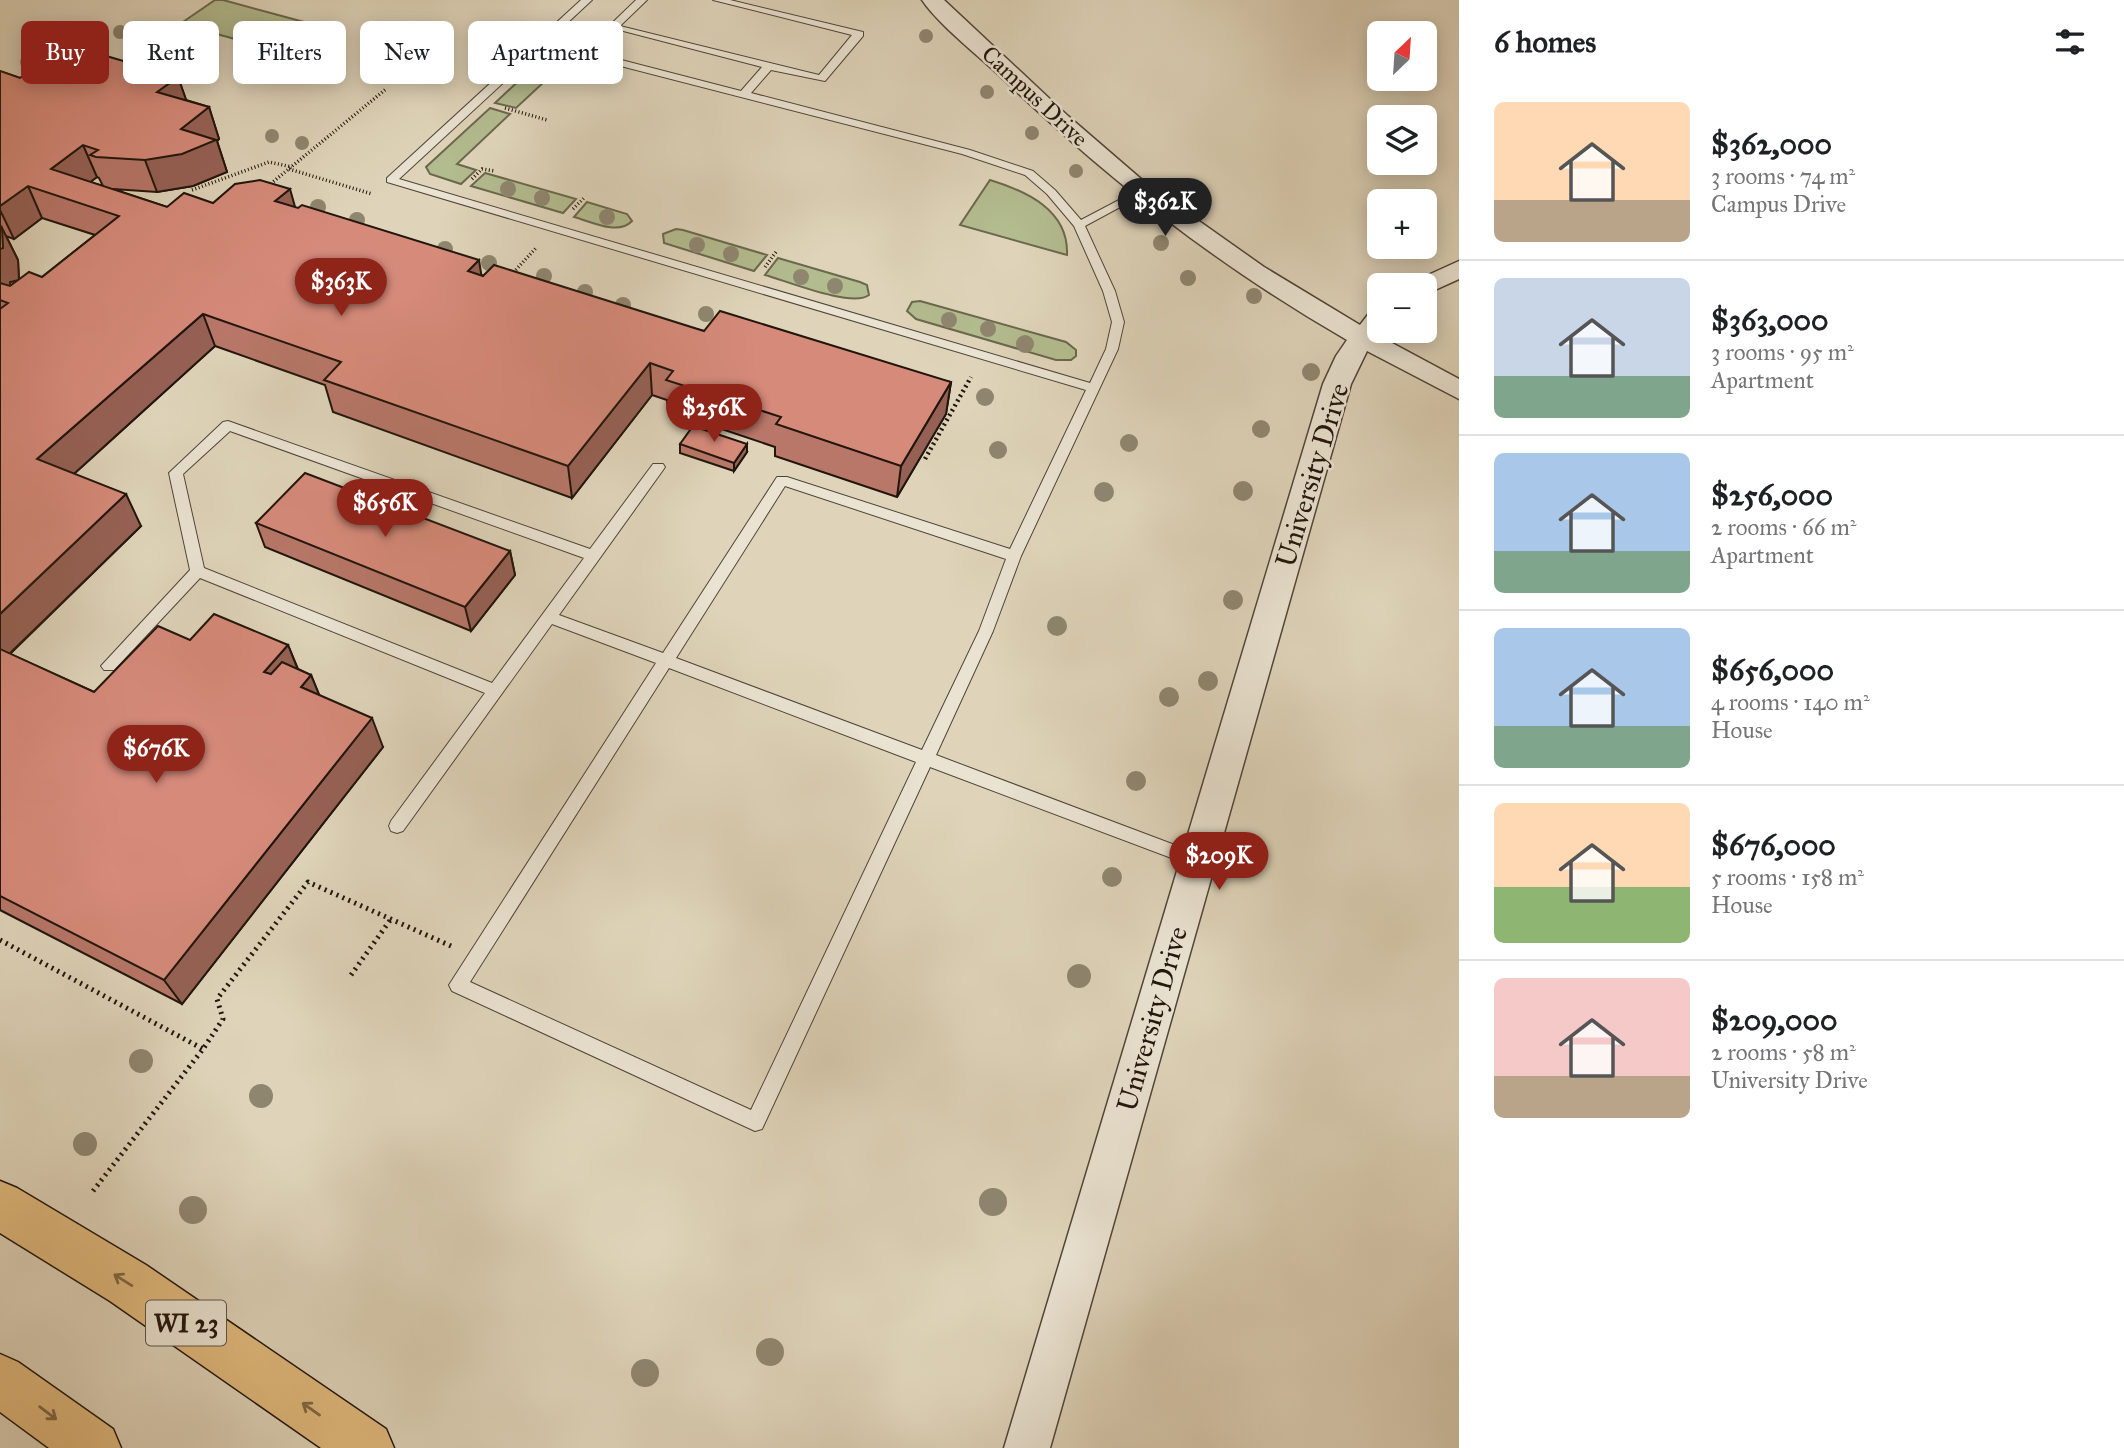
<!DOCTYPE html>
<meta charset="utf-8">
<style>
:root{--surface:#fff;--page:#f2f2f2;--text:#202124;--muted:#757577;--line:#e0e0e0;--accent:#8f2418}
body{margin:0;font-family:"IM FELL Great Primer",serif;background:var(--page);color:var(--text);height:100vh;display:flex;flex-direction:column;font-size:26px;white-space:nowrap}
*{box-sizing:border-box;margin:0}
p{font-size:23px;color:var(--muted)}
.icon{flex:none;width:38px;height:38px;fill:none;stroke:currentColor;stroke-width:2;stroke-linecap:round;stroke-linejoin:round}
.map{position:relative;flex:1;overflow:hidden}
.sheet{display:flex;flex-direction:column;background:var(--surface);width:665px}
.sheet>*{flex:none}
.hud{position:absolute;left:21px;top:21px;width:665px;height:63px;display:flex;gap:14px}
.needle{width:46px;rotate:25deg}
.fabs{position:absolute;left:1367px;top:21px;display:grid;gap:14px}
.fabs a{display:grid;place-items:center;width:70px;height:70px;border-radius:10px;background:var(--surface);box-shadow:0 4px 18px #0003;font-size:35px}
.price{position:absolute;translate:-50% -60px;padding:0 16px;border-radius:24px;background:var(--accent);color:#fff;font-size:23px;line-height:46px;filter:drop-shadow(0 2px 4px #0008)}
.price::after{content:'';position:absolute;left:50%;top:42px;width:21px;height:16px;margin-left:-10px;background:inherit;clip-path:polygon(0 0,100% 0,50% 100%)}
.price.selected{background:#222;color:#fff}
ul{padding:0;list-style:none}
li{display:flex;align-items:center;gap:21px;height:175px;padding:0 35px}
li+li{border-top:2px solid var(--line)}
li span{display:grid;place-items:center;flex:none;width:196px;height:140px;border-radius:10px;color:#555}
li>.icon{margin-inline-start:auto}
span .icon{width:84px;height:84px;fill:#fffc;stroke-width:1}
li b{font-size:30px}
h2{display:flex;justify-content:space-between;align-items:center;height:84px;padding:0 35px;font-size:30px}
.chip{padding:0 24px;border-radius:10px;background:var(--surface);box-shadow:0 4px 18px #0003;font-size:24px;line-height:63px}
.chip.selected{background:var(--accent);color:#fff}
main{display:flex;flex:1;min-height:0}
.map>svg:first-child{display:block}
.green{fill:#b3bc8f;stroke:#6a684e;stroke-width:2}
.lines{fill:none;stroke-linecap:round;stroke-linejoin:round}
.service-casing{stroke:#504538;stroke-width:2}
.minor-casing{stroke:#504538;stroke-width:3}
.primary-casing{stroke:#21150c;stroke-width:3}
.path-far2{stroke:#21150c;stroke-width:3.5;stroke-dasharray:1 2.5;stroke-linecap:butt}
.path-far1{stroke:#21150c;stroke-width:4.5;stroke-dasharray:2 3.5;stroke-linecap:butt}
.path{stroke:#21150c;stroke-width:5;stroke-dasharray:2 4.5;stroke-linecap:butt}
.service{fill:#eae3d2;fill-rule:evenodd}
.minor{fill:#eae3d2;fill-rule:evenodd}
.primary{fill:#e0ba7d;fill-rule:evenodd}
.tree{fill:#8f8670}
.wall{fill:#b87769;stroke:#21150c;stroke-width:2;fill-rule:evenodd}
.shaded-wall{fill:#966155;stroke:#21150c;stroke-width:2}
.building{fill:#d68a7a;stroke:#21150c;stroke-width:2}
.oneway{stroke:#806844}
.labels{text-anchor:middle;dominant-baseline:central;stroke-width:5;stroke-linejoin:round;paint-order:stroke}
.far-street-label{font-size:23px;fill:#21150c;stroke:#eae3d2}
.shield{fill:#eae3d2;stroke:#5d5347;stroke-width:2}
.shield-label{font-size:26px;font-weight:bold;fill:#21150c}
.street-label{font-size:28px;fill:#21150c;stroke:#eae3d2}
</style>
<main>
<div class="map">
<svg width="1459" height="1448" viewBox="0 0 1459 1448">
<rect width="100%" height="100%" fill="#dfd4ba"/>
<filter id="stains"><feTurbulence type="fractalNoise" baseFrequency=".00286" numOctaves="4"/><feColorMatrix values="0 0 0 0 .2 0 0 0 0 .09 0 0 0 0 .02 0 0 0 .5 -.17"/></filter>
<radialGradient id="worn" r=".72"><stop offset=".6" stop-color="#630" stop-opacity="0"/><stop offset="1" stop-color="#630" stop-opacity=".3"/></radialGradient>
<path class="green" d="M 215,0 L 223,0 L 304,22 L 268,48 L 180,24 Z
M 553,53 L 572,56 L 516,108 L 495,103 L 546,55 Z
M 490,108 L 510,114 L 457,164 L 476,170 L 461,184 L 430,174 L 426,167 Z
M 485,173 L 576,199 L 563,213 L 471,186 Z
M 990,180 C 1026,191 1069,210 1067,255 L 960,225 Z
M 587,202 L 627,214 L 632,221 C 618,236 590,221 574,217 Z
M 676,229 L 683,230 L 767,255 L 754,271 L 664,243 L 663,234 Z
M 778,258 L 860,282 L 867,285 L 869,295 C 852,308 787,281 765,275 Z
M 920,301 L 1066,342 L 1076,350 L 1076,356 L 1071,360 L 1056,360 L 916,319 L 907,311 L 912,302 Z"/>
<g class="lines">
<defs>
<path id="service" d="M 581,0 L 592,0 L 548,41 L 741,91 L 762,67 L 608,27 L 636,0 L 647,0 L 620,26 L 819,75 L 852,35 L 713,0 L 730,0 L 863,32 L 863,36 L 825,81 L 771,70 L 751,93 L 970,150 L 1033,171 L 1055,190 L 1081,220 L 1138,190 L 1148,192 L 1085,226 L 1115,291 L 1124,322 L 1118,349 L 1021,556 L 993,631 L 936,755 L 1204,856 L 1206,861 L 1204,866 L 1198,868 L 930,767 L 762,1129 L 755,1131 L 452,991 L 449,985 L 656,663 L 552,624 L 403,831 L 397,833 L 391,831 L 389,826 L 391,821 L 485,693 L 200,578 L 114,670 L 104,670 L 101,666 L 190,570 L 169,473 L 223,422 L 228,421 L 590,549 L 653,464 L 663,464 L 665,467 L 663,470 L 559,615 L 663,653 L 777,477 L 787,477 L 1010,549 L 1086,390 L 387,182 L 387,178 ZM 543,46 L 962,154 L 1025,175 L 1047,194 L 1074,226 L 1103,291 L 1112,322 L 1106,349 L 1090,383 L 399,179 ZM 230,431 L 584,558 L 492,683 L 204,568 L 183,474 ZM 785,486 L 1006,559 L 979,631 L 922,750 L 676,658 ZM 669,668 L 916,762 L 751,1110 L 470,982 Z"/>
<path id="minor" d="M 922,0 L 944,0 L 1068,116 L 1148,185 L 1264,267 L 1360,325 L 1370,312 L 1379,310 L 1379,331 L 1383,331 L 1379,336 L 1459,379 L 1459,399 L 1367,351 L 1351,384 L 1050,1448 L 1004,1448 L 1323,384 L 1336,356 L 1347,340 C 1217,265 1110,181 1002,78 C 979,56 938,24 922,0 Z
M 1459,261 L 1459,279 L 1424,295 L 1424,285 L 1412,285 L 1415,281 Z"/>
<path id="primary" d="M 0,1181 L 17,1188 L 146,1265 L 386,1429 L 394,1448 L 321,1448 L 110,1301 L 0,1233 Z
M 0,1354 L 18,1362 L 113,1429 L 121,1448 L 49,1448 L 0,1412 Z"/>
</defs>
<use href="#service" class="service-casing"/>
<use href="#minor" class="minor-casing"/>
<use href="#primary" class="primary-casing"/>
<path class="path-far2" d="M 505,108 L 547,120
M 289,169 L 372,194
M 472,179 L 482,169 L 495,171
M 268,186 L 386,89
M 192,190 L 269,162 L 292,167
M 573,209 L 585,197
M 765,267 L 776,252
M 511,275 L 536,248"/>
<path class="path-far1" d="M 925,459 L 971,377"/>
<path class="path" d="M 0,940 L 203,1049
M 351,975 L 391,919
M 93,1191 L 203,1049 L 223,1019 L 217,999 L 308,882 L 451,946"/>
<use href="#service" class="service"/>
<use href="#minor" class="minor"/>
<use href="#primary" class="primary"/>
</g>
<g class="tree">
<circle cx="78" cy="30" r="7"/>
<circle cx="120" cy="32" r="7"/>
<circle cx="926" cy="36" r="7"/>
<circle cx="516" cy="38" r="7"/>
<circle cx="500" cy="53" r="7"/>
<circle cx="27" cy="62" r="7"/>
<circle cx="483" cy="66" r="7"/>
<circle cx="987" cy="92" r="7"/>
<circle cx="1032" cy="133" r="7"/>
<circle cx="272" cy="136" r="7"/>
<circle cx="302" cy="143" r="7"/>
<circle cx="1076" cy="171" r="7"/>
<circle cx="508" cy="189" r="8"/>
<circle cx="542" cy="198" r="8"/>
<circle cx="318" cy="207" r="8"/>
<circle cx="607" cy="217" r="8"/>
<circle cx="357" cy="220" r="8"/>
<circle cx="1161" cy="243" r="8"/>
<circle cx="697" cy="245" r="8"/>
<circle cx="445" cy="249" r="8"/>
<circle cx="731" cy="254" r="8"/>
<circle cx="489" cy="263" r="8"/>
<circle cx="544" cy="276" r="8"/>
<circle cx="801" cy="277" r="8"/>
<circle cx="1188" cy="278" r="8"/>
<circle cx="835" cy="286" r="8"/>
<circle cx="585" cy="292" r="8"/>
<circle cx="1254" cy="296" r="8"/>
<circle cx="623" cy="305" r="8"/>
<circle cx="706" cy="314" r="8"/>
<circle cx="949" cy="320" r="8"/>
<circle cx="988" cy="329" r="8"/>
<circle cx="1025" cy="344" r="9"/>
<circle cx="1311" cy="372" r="9"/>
<circle cx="985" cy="397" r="9"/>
<circle cx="1261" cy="429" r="9"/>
<circle cx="1129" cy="443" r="9"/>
<circle cx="998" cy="450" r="9"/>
<circle cx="1243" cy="491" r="10"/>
<circle cx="1104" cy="492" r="10"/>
<circle cx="1233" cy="600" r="10"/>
<circle cx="1057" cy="626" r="10"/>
<circle cx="1208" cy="681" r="10"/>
<circle cx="1169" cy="697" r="10"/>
<circle cx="1136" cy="781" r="10"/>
<circle cx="1112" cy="877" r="10"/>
<circle cx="1079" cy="976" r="12"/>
<circle cx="141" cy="1061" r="12"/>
<circle cx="261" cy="1096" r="12"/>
<circle cx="85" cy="1144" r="12"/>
<circle cx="993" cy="1202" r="14"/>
<circle cx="193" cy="1210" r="14"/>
<circle cx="770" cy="1352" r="14"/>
<circle cx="645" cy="1373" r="14"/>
</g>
<path class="wall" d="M 73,69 L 178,77 L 186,100 L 209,107 L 219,139 L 217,141 L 227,172 L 193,186 L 157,192 L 113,189 L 167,207 L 213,203 L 295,208 L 481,275 L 704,331 L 951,382 L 946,414 L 897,497 L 775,456 L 775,447 L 668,411 L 667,400 L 652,395 L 572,498 L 333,412 L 325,385 L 215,346 L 74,474 L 141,526 L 10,654 L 94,692 L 190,640 L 288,645 L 298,669 L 311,675 L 319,695 L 383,747 L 182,1004 L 0,910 L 0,71 L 20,78 ZM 97,177 L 99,178 L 103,186 L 90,182 ZM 42,218 L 95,235 L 42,277 L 19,279 L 18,260 L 6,236 L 14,239 ZM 18,280 L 10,286 L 10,282 Z
M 680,444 L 747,452 L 734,471 L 680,453 Z
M 256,523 L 510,551 L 515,575 L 471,631 L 265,547 Z"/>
<path class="shaded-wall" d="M 178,77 L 189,108 L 157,92 Z
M 209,107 L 219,139 L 217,141 L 227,172 L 193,186 L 157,192 L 145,160 L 181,129 Z
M 83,145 L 97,177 L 68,199 L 51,169 Z
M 28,186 L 42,218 L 14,239 L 0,210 L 0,206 Z
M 290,189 L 299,221 L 275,201 Z
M 2,228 L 18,260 L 19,280 L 10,282 L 12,303 L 0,300 L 0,249 Z
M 479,260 L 484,292 L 468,271 Z
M 203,314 L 215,346 L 55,491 L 37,459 Z
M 650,363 L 652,395 L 572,498 L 568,466 Z
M 951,382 L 946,414 L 897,497 L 901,466 Z
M 747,444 L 747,452 L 734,471 L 734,463 Z
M 126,494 L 141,526 L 0,663 L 0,614 Z
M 510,551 L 515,575 L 471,631 L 465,607 Z
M 288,645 L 300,675 L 277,701 L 264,672 Z
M 311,675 L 323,704 L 301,687 Z
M 372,718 L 383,747 L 182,1004 L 164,980 Z"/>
<path class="building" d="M 96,53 L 178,77 L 157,92 L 209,107 L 181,129 L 216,140 L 182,154 L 145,160 L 96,157 L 90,155 L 98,150 L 83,145 L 51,169 L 167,207 L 184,193 L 213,203 L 235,184 L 260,180 L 290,189 L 275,201 L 298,208 L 302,205 L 479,260 L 468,271 L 483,276 L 494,265 L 704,331 L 720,311 L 951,382 L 901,466 L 776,424 L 781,417 L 666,380 L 673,371 L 650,363 L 568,466 L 324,380 L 341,362 L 203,314 L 37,459 L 126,494 L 0,614 L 0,309 L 8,303 L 0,300 L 0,283 L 10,286 L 29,272 L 42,277 L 119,216 L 28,186 L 0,206 L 0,71 L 20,78 L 45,61 L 73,69 Z
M 2,228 L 3,248 L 0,249 L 0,229 Z
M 693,426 L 747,444 L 734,463 L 680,444 Z
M 305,473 L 510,551 L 465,607 L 256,523 Z
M 214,614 L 288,645 L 264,672 L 271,674 L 282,662 L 311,675 L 301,687 L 372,718 L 164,980 L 0,896 L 0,649 L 94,692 L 158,626 L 190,640 Z"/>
<defs><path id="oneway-shaft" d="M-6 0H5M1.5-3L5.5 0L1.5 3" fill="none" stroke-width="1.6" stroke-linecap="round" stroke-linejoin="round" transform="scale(1.75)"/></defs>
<g class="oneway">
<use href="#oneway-shaft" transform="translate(123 1280) rotate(-148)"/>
<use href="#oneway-shaft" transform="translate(311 1409) rotate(-145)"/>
<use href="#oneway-shaft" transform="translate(48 1413) rotate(37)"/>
</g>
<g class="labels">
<g class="far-street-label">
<text transform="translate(1035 96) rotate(43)">Campus Drive</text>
</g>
<rect class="shield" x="146" y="1300.5" width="80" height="45" rx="5"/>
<g class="shield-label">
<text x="186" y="1323">WI 23</text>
</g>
<g class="street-label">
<text transform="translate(1312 475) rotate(-73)">University Drive</text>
<text transform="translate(1152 1019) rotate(-74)">University Drive</text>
</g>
</g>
<rect width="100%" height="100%" filter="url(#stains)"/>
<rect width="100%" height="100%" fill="url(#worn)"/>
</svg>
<div class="fabs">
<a><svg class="needle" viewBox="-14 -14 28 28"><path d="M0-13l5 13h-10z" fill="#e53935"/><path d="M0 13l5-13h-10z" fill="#757577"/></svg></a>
<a><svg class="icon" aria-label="layers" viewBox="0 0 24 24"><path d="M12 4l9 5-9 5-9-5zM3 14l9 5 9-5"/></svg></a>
<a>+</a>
<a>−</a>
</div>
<b class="price selected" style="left:1165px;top:238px">$362K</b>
<b class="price" style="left:341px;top:318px">$363K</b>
<b class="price" style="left:714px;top:444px">$256K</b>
<b class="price" style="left:385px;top:539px">$656K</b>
<b class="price" style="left:156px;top:785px">$676K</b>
<b class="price" style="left:1219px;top:892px">$209K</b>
<div class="hud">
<a class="chip selected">Buy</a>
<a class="chip">Rent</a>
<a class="chip">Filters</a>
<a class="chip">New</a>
<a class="chip">Apartment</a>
</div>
</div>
<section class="sheet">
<h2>6 homes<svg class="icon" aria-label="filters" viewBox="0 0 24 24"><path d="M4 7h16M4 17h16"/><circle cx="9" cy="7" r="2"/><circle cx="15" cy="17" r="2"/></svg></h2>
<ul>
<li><span style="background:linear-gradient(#ffd9b3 70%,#b9a48a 0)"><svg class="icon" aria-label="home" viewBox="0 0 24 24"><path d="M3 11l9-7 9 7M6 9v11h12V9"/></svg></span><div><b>$362,000</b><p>3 rooms · 74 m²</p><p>Campus Drive</p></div></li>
<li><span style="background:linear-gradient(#c9d6e8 70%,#7fa58c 0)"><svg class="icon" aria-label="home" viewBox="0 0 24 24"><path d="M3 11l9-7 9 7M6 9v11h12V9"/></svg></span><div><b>$363,000</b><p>3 rooms · 95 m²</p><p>Apartment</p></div></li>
<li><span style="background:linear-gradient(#a9c7e8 70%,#7fa58c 0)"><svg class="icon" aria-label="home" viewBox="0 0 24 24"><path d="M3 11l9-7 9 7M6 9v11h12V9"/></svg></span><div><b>$256,000</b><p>2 rooms · 66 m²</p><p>Apartment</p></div></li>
<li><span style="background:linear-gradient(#a9c7e8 70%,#7fa58c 0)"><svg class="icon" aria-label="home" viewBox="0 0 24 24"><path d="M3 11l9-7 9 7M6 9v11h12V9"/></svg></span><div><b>$656,000</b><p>4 rooms · 140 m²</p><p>House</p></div></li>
<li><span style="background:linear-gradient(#ffd9b3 60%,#8fb573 0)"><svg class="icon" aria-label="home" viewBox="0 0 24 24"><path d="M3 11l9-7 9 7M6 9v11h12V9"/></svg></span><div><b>$676,000</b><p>5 rooms · 158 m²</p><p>House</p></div></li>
<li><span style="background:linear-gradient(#f6c9c9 70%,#b9a48a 0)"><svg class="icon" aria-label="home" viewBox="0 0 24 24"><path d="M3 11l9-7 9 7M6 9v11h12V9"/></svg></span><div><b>$209,000</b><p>2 rooms · 58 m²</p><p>University Drive</p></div></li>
</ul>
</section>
</main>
